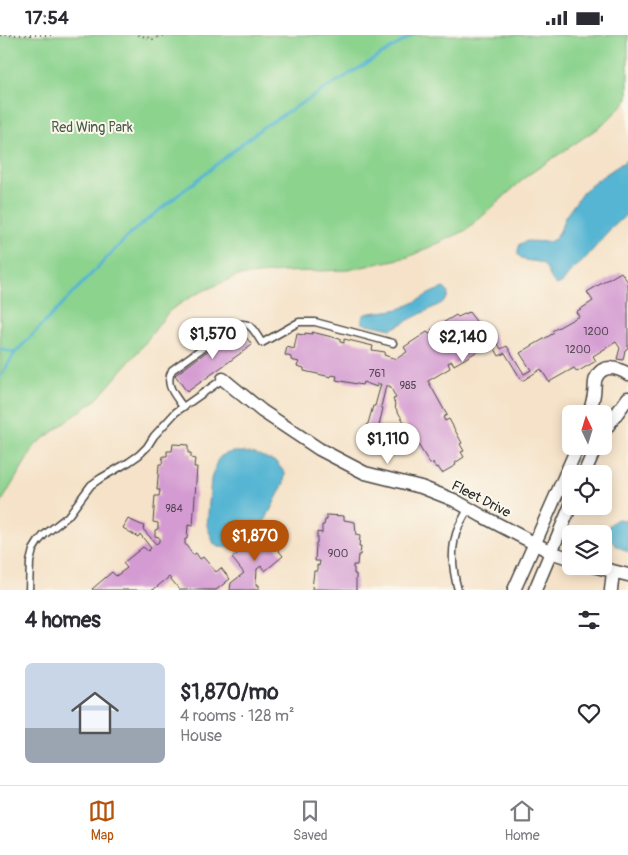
<!DOCTYPE html>
<meta charset="utf-8">
<style>
:root{--surface:#fff;--page:#f7f7f7;--text:#2b2b33;--muted:#7c7c81;--line:#e1e1e2;--accent:#b45309}
body{margin:0;font-family:Pangolin,sans-serif;background:var(--page);color:var(--text);height:100vh;display:flex;flex-direction:column;font-size:19px;white-space:nowrap}
*{box-sizing:border-box;margin:0}
p{font-size:16px;color:var(--muted)}
.icon{flex:none;width:28px;height:28px;fill:none;stroke:currentColor;stroke-width:2;stroke-linecap:round;stroke-linejoin:round}
.map{position:relative;height:555px;overflow:hidden}
.details{display:flex;flex-direction:column;background:var(--surface);flex:1}
.details>*{flex:none}
.needle{width:32px;rotate:356deg}
.fabs{position:absolute;left:562px;top:370px;display:grid;gap:10px}
.fabs a{display:grid;place-items:center;width:50px;height:50px;border-radius:8px;background:var(--surface);box-shadow:0 2px 12px #0003;font-size:25px}
.price{position:absolute;translate:-50% -42px;padding:0 11px;border-radius:18px;background:#fff;color:#222;font-size:16px;line-height:32px;filter:drop-shadow(0 1px 2px #0008)}
.price::after{content:'';position:absolute;left:50%;top:30px;width:15px;height:11px;margin-left:-8px;background:inherit;clip-path:polygon(0 0,100% 0,50% 100%)}
.price.current{background:var(--accent);color:#fff}
ul{padding:0;list-style:none}
li{display:flex;align-items:center;gap:15px;height:125px;padding:0 25px}
li+li{border-top:1px solid var(--line)}
li span{display:grid;place-items:center;flex:none;width:140px;height:100px;border-radius:8px;color:#555}
li>.icon{margin-inline-start:auto}
span .icon{width:60px;height:60px;fill:#fffc;stroke-width:1}
li b{font-size:21px}
h2{display:flex;justify-content:space-between;align-items:center;height:60px;padding:0 25px;font-size:21px}
.status{display:flex;justify-content:space-between;align-items:center;height:35px;padding:0 25px;background:var(--surface);direction:ltr}
.status svg{height:14px;fill:currentColor}
.tab-bar{display:flex;justify-content:space-around;align-items:center;height:70px;border-top:1px solid var(--line);background:var(--surface);font-size:14px;color:var(--muted)}
.tab-bar a{display:grid;justify-items:center;gap:2px}
.tab-bar .current{color:var(--accent)}
.map>svg:first-child{display:block}
.green{fill:#8cd38e;stroke:#5c7f5c}
.water{fill:#54b5d3;stroke:#40707f}
.lines{fill:none;stroke-linecap:round;stroke-linejoin:round}
.stream{stroke:#54b5d3;stroke-width:3}
.building{fill:#d49bd2}
.lane-casing{stroke:#494643;stroke-width:9}
.street-casing{stroke:#494643;stroke-width:15}
.path{stroke:#494643;stroke-width:2;stroke-dasharray:1 4;stroke-linecap:butt}
.lane{stroke:#fff;stroke-width:6}
.street{stroke:#fff;stroke-width:12}
.labels{text-anchor:middle;dominant-baseline:central;stroke-width:4;stroke-linejoin:round;paint-order:stroke}
.number-label{font-size:11px;fill:#554755}
.park-label{font-size:14px;fill:#485d49;stroke:#fbf7ec}
.street-label{font-size:14px;fill:#2b2b2b;stroke:#fbf7ec}
</style>
<div class="status"><b>17:54</b><svg viewBox="0 0 49 12"><path d="M0 12V9h3v3zM5 12V6h3v6zM10 12V3h3v9zM15 12V0h3v12zM26 1h20v11H26zM47 4h2v5h-2z"/></svg></div>
<div class="map">
<svg width="628" height="555" viewBox="0 0 628 555">
<rect width="100%" height="100%" fill="#fbf7ec"/>
<filter id="ink" filterUnits="userSpaceOnUse"><feTurbulence type="fractalNoise" baseFrequency=".02" numOctaves="2"/><feDisplacementMap in="SourceGraphic" scale="10" xChannelSelector="R" yChannelSelector="G"/><feConvolveMatrix kernelMatrix="1 2 1 2 8 2 1 2 1" color-interpolation-filters="sRGB"/></filter>
<filter id="wash" filterUnits="userSpaceOnUse"><feTurbulence type="fractalNoise" baseFrequency=".0096" numOctaves="4" result="noise"/><feDisplacementMap in="SourceGraphic" scale="20" xChannelSelector="R" yChannelSelector="G"/><feGaussianBlur stdDeviation="1.12" result="paint"/><feColorMatrix in="noise" values="0 0 0 0 0 0 0 0 0 0 0 0 0 0 0 0 0 1.4 0 .05"/><feComposite in="paint" operator="in"/></filter>
<g filter="url(#wash)">
<rect width="100%" height="100%" fill="#f5e2c8"/>
<path class="green" d="M 0,0 L 628,0 L 628,64 L 604,89 L 528,140 L 467,195 L 408,222 L 348,235 L 282,237 L 237,241 L 194,260 L 169,276 L 142,312 L 97,364 L 36,409 L 2,466 L 0,470 Z"/>
<path class="water" d="M 628,123 L 628,178 L 612,193 L 583,226 L 571,236 L 563,247 L 557,250 C 548,244 549,232 541,228 C 531,224 528,229 518,220 L 518,215 L 520,209 L 527,206 L 549,207 L 555,204 L 560,196 L 565,182 L 583,157 L 600,143 L 624,127 Z
M 444,253 L 448,257 L 447,263 L 442,268 L 391,294 L 362,288 L 362,283 L 365,279 C 378,276 392,277 404,272 C 418,267 428,257 444,253 Z
M 234,417 L 244,417 L 256,419 L 276,427 L 285,438 L 284,448 L 265,486 L 259,493 L 248,504 L 233,513 L 218,512 L 214,509 L 207,491 L 211,444 L 217,426 L 221,421 L 228,418 Z
M 618,484 L 628,486 L 628,517 L 615,510 L 606,500 C 607,491 610,488 618,484 Z"/>
<g class="lines">
<path class="stream" d="M 0,314 L 15,318
M 0,342 L 15,318 L 132,197 L 263,92 L 413,0"/>
</g>
<g id="blocks">
<path class="building" d="M 621,237 L 628,247 L 628,313 L 625,315 L 623,325 L 617,324 L 620,313 L 616,307 L 593,321 L 596,326 L 577,337 L 574,333 L 549,347 L 541,334 L 522,346 L 505,318 L 499,321 L 487,299 L 479,305 L 481,309 L 475,312 L 478,316 L 454,330 L 452,326 L 448,328 L 450,333 L 428,346 L 447,380 L 443,382 L 445,386 L 449,384 L 462,408 L 460,409 L 464,416 L 461,417 L 464,422 L 455,428 L 456,430 L 442,438 L 438,432 L 436,433 L 433,428 L 430,429 L 416,406 L 418,404 L 412,393 L 409,395 L 395,372 L 396,371 L 393,364 L 396,363 L 390,351 L 386,351 L 381,372 L 383,373 L 378,395 L 367,392 L 373,371 L 375,371 L 381,349 L 377,349 L 377,352 L 363,347 L 362,350 L 336,345 L 337,341 L 331,340 L 331,342 L 304,336 L 304,333 L 297,331 L 299,327 L 291,325 L 291,322 L 285,320 L 287,312 L 294,314 L 297,299 L 305,300 L 305,298 L 312,299 L 312,297 L 340,304 L 340,307 L 344,308 L 344,304 L 373,311 L 372,315 L 385,317 L 384,320 L 396,324 L 407,317 L 404,312 L 427,297 L 430,299 L 433,297 L 431,295 L 456,280 L 458,282 L 469,277 L 481,293 L 478,295 L 481,299 L 489,294 L 501,314 L 507,311 L 524,339 L 531,335 L 520,318 L 554,298 L 552,296 L 579,281 L 576,277 L 593,266 L 587,257 Z
M 239,293 L 252,310 L 187,357 L 175,340 Z
M 173,409 L 188,410 L 188,418 L 191,418 L 191,423 L 195,424 L 194,432 L 197,432 L 193,491 L 188,490 L 187,504 L 185,504 L 185,509 L 193,520 L 196,518 L 200,524 L 203,522 L 216,537 L 221,533 L 230,544 L 216,555 L 180,555 L 169,542 L 153,555 L 93,555 L 92,554 L 112,537 L 116,541 L 127,533 L 123,528 L 143,512 L 148,516 L 151,513 L 140,499 L 138,502 L 123,493 L 128,484 L 144,491 L 143,494 L 156,509 L 159,507 L 159,502 L 155,501 L 155,495 L 158,494 L 158,488 L 153,487 L 155,461 L 159,461 L 160,455 L 157,455 L 159,429 L 162,429 L 163,421 L 167,421 L 167,416 L 172,416 Z
M 327,480 L 344,481 L 344,485 L 355,487 L 356,500 L 360,501 L 359,512 L 361,512 L 360,520 L 358,520 L 357,530 L 353,530 L 353,533 L 354,533 L 354,539 L 356,539 L 356,555 L 312,554 L 314,536 L 317,536 L 317,530 L 319,531 L 320,526 L 315,526 L 316,508 L 317,508 L 317,497 L 322,498 L 322,490 L 324,490 L 325,485 L 327,485 Z
M 264,497 L 283,521 L 265,536 L 261,531 L 257,534 L 256,550 L 259,550 L 259,555 L 230,555 L 231,548 L 244,538 L 232,523 Z"/>
</g>
</g>
<g filter="url(#ink)">
<use href="#blocks" fill-opacity="0" stroke="#494643" stroke-width="1"/>
<g class="lines">
<defs>
<path id="lane" d="M 183,372 C 175,360 164,350 172,335 L 233,291 C 251,284 253,295 262,308 L 299,287 L 315,287 L 393,308
M 29,555 L 30,527 L 33,515 L 38,507 L 44,500 L 68,481 L 91,450 L 101,443 L 129,427 L 139,420 L 147,412 L 154,401 L 176,377 L 223,344
M 458,555 C 452,534 450,511 459,491 C 462,485 465,479 469,473"/>
<path id="street" d="M 223,344 L 262,376 L 319,414 L 365,438 L 421,452 L 454,465 L 482,481 L 551,517 L 571,524
M 589,379 C 591,372 593,366 594,359 C 595,354 594,347 596,343 C 603,328 618,333 628,339
M 604,396 L 628,363
M 584,439 L 596,411
M 593,531 L 628,540
M 514,555 L 578,411
M 535,555 L 571,470
M 611,555 L 613,537"/>
</defs>
<use href="#lane" class="lane-casing"/>
<use href="#street" class="street-casing"/>
<path class="path" d="M 0,0 L 53,0
M 138,0 L 153,4 L 164,0"/>
<use href="#lane" class="lane"/>
<use href="#street" class="street"/>
</g>
</g>
<g class="labels">
<g class="number-label">
<text x="596" y="296">1200</text>
<text x="578" y="314">1200</text>
<text x="377" y="338">761</text>
<text x="408" y="350">985</text>
<text x="174" y="473">984</text>
<text x="338" y="518">900</text>
</g>
<g class="park-label">
<text x="92" y="92">Red Wing Park</text>
</g>
<g class="street-label">
<text transform="translate(481 464) rotate(27)">Fleet Drive</text>
</g>
</g>
</svg>
<div class="fabs">
<a><svg class="needle" viewBox="-14 -14 28 28"><path d="M0-13l5 13h-10z" fill="#e53935"/><path d="M0 13l5-13h-10z" fill="#7c7c81"/></svg></a>
<a><svg class="icon" aria-label="locate" viewBox="0 0 24 24"><circle cx="12" cy="12" r="6"/><path d="M12 2v4M12 18v4M2 12h4M18 12h4"/></svg></a>
<a><svg class="icon" aria-label="layers" viewBox="0 0 24 24"><path d="M12 4l9 5-9 5-9-5zM3 14l9 5 9-5"/></svg></a>
</div>
<b class="price" style="left:213px;top:325px">$1,570</b>
<b class="price" style="left:463px;top:328px">$2,140</b>
<b class="price" style="left:388px;top:430px">$1,110</b>
<b class="price current" style="left:255px;top:527px">$1,870</b>
</div>
<section class="details">
<h2>4 homes<svg class="icon" aria-label="filters" viewBox="0 0 24 24"><path d="M4 7h16M4 17h16"/><circle cx="9" cy="7" r="2"/><circle cx="15" cy="17" r="2"/></svg></h2>
<ul>
<li><span style="background:linear-gradient(#c9d6e8 65%,#9aa5b1 0)"><svg class="icon" aria-label="home" viewBox="0 0 24 24"><path d="M3 11l9-7 9 7M6 9v11h12V9"/></svg></span><div><b>$1,870/mo</b><p>4 rooms · 128 m²</p><p>House</p></div><svg class="icon" aria-label="heart" viewBox="0 0 24 24"><path d="M12 20l-8-8c-3-5 5-10 8-4 3-6 11-1 8 4z"/></svg></li>
</ul>
</section>
<nav class="tab-bar">
<a class="current"><svg class="icon" aria-label="map" viewBox="0 0 24 24"><path d="M3 6l6-2 6 2 6-2v14l-6 2-6-2-6 2zM9 4v14M15 6v14"/></svg>Map</a>
<a><svg class="icon" aria-label="saved" viewBox="0 0 24 24"><path d="M7 4h10v16l-5-4-5 4z"/></svg>Saved</a>
<a><svg class="icon" aria-label="home" viewBox="0 0 24 24"><path d="M3 11l9-7 9 7M6 9v11h12V9"/></svg>Home</a>
</nav>
